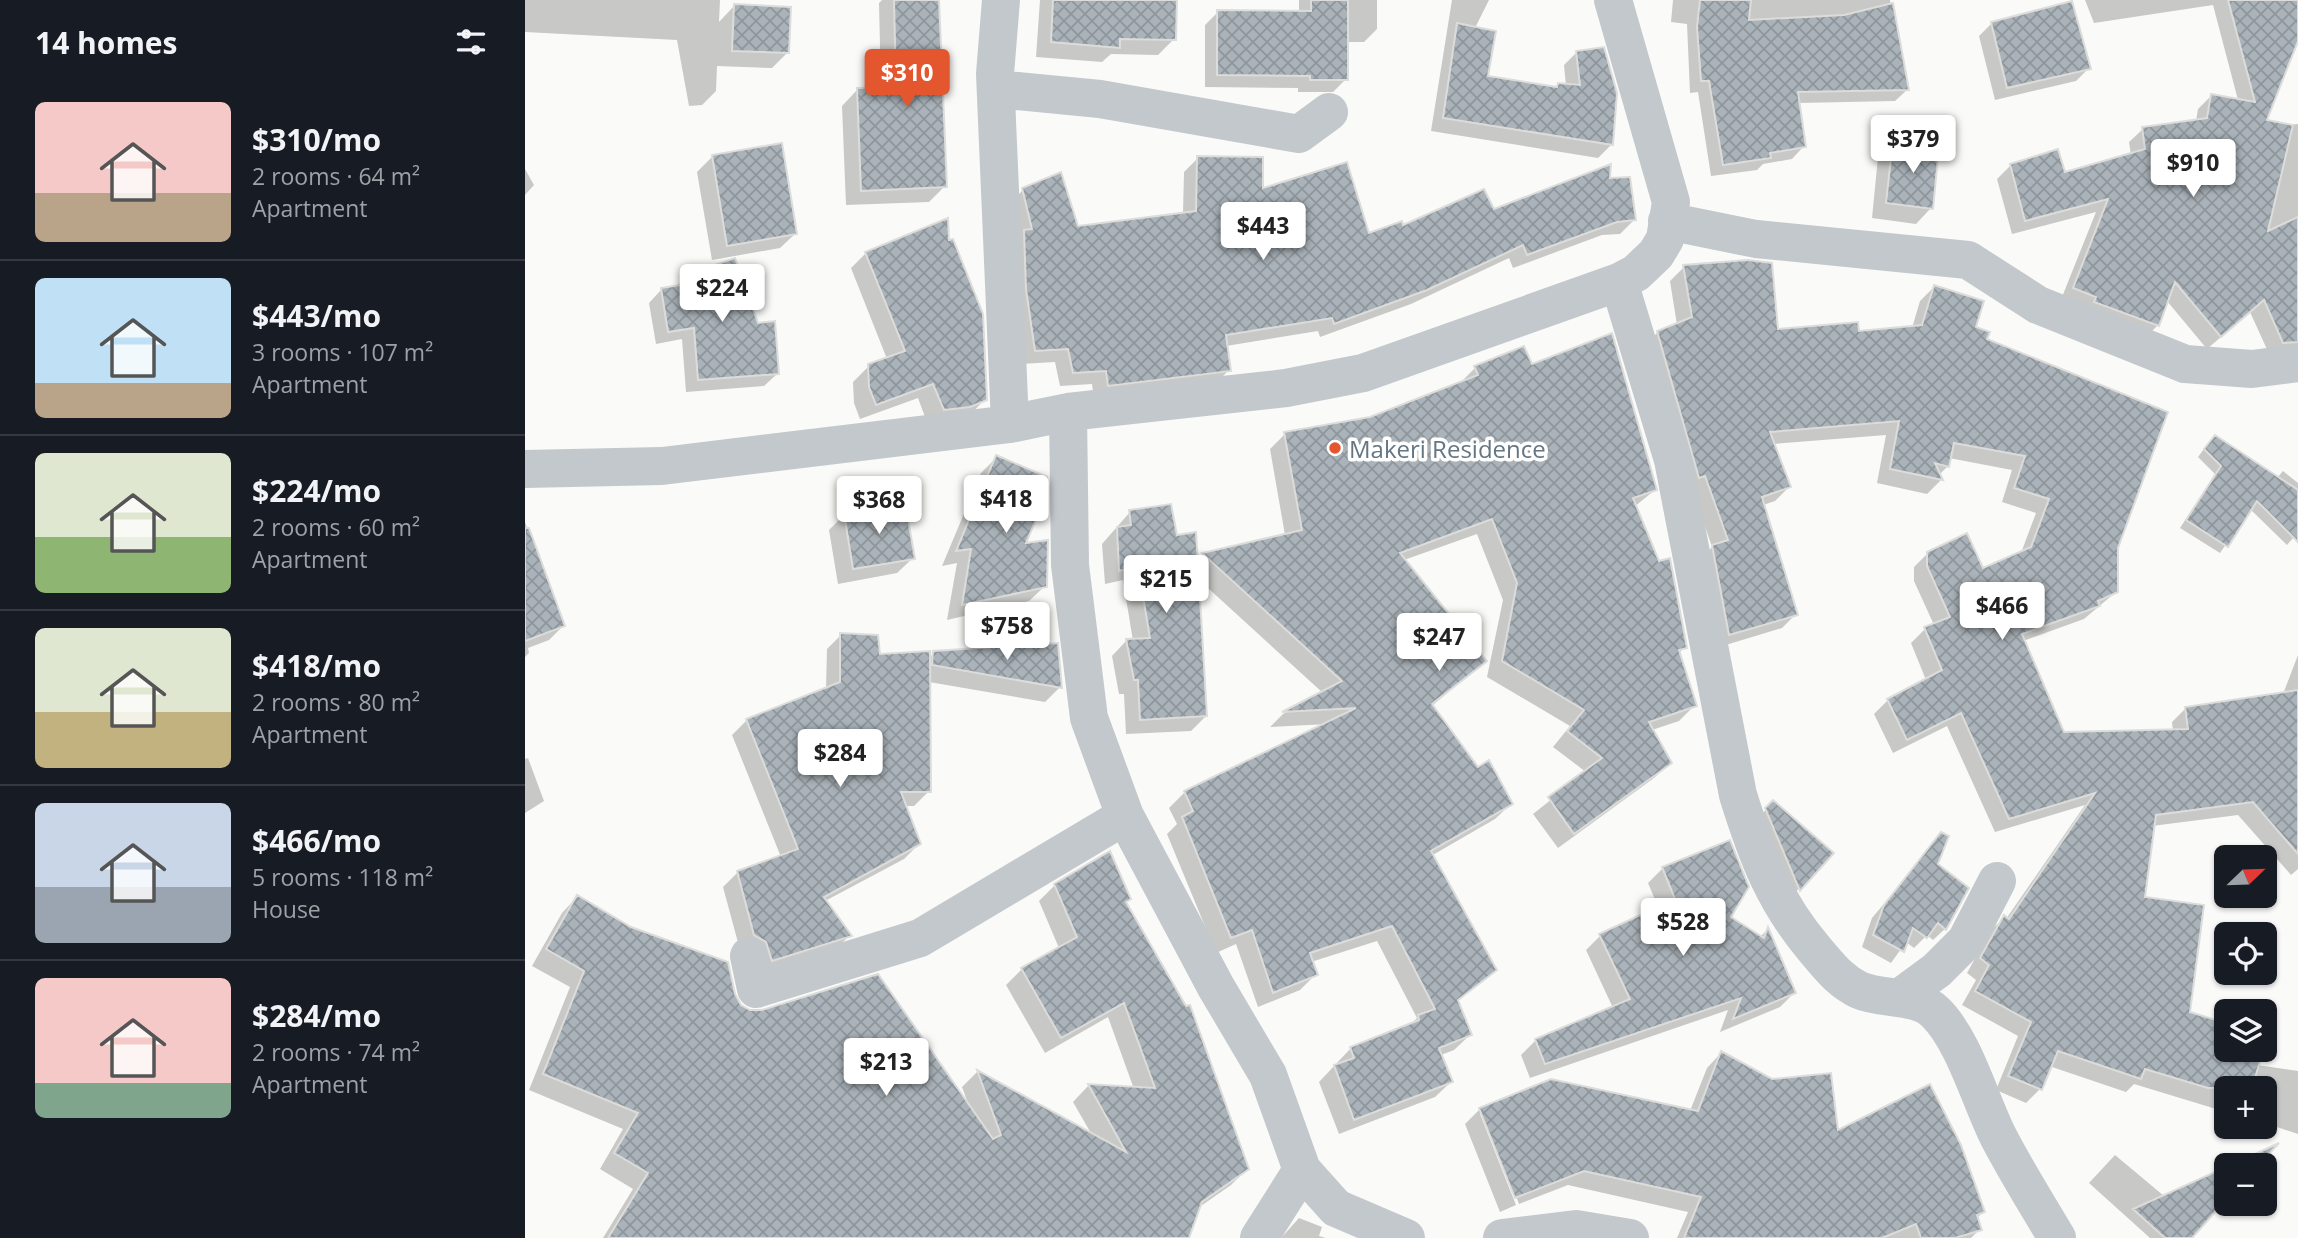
<!DOCTYPE html>
<meta charset="utf-8">
<style>
:root{--surface:#171b24;--page:#20242c;--text:#f1f3f6;--muted:#9ea1a6;--line:#363941;--accent:#e4572e}
body{margin:0;font-family:"Open Sans",sans-serif;background:var(--page);color:var(--text);height:100vh;display:flex;flex-direction:column;font-size:26px;white-space:nowrap}
*{box-sizing:border-box;margin:0}
p{font-size:23px;color:var(--muted)}
.icon{flex:none;width:38px;height:38px;fill:none;stroke:currentColor;stroke-width:2;stroke-linecap:round;stroke-linejoin:round}
.map{position:relative;flex:1;overflow:hidden}
.sheet{display:flex;flex-direction:column;background:var(--surface);width:525px}
.sheet>*{flex:none}
.needle{width:46px;rotate:67deg}
.tools{position:absolute;left:1689px;top:845px;display:grid;gap:14px}
.tools a{display:grid;place-items:center;width:63px;height:63px;border-radius:10px;background:var(--surface);box-shadow:0 2px 5px #0004;font-size:35px}
.price{position:absolute;translate:-50% -60px;padding:0 16px;border-radius:7px;background:#fff;color:#222;font-size:23px;line-height:46px;filter:drop-shadow(0 2px 4px #0008)}
.price::after{content:'';position:absolute;left:50%;top:42px;width:21px;height:16px;margin-left:-10px;background:inherit;clip-path:polygon(0 0,100% 0,50% 100%)}
.price.active{background:var(--accent);color:#fff}
ul{padding:0;list-style:none}
li{display:flex;align-items:center;gap:21px;height:175px;padding:0 35px}
li+li{border-top:2px solid var(--line)}
li span{display:grid;place-items:center;flex:none;width:196px;height:140px;border-radius:10px;color:#555}
li>.icon{margin-inline-start:auto}
span .icon{width:84px;height:84px;fill:#fffc;stroke-width:1}
li b{font-size:30px}
h2{display:flex;justify-content:space-between;align-items:center;height:84px;padding:0 35px;font-size:30px}
main{display:flex;flex:1;min-height:0}
.map>svg:first-child{display:block}
.shadow{fill:#0003}
.building{fill:url(#building-cross-hatch);stroke:#dcdcda;stroke-width:2}
.lines{fill:none;stroke-linecap:round;stroke-linejoin:round}
.minor{stroke:#c3c8cc;stroke-width:38}
.poi-dot{fill:#e4572e;stroke:#fff;stroke-width:2.5}
.labels{text-anchor:middle;dominant-baseline:central;stroke-width:7;stroke-linejoin:round;paint-order:stroke}
.poi-label{font-size:24px;fill:#657683;stroke:#fff;text-anchor:start}
</style>
<main>
<section class="sheet">
<h2>14 homes<svg class="icon" aria-label="filters" viewBox="0 0 24 24"><path d="M4 7h16M4 17h16"/><circle cx="9" cy="7" r="2"/><circle cx="15" cy="17" r="2"/></svg></h2>
<ul>
<li><span style="background:linear-gradient(#f6c9c9 65%,#b9a48a 0)"><svg class="icon" aria-label="home" viewBox="0 0 24 24"><path d="M3 11l9-7 9 7M6 9v11h12V9"/></svg></span><div><b>$310/mo</b><p>2 rooms · 64 m²</p><p>Apartment</p></div></li>
<li><span style="background:linear-gradient(#bfe0f5 75%,#b9a48a 0)"><svg class="icon" aria-label="home" viewBox="0 0 24 24"><path d="M3 11l9-7 9 7M6 9v11h12V9"/></svg></span><div><b>$443/mo</b><p>3 rooms · 107 m²</p><p>Apartment</p></div></li>
<li><span style="background:linear-gradient(#dfe7d0 60%,#8fb573 0)"><svg class="icon" aria-label="home" viewBox="0 0 24 24"><path d="M3 11l9-7 9 7M6 9v11h12V9"/></svg></span><div><b>$224/mo</b><p>2 rooms · 60 m²</p><p>Apartment</p></div></li>
<li><span style="background:linear-gradient(#dfe7d0 60%,#c2b280 0)"><svg class="icon" aria-label="home" viewBox="0 0 24 24"><path d="M3 11l9-7 9 7M6 9v11h12V9"/></svg></span><div><b>$418/mo</b><p>2 rooms · 80 m²</p><p>Apartment</p></div></li>
<li><span style="background:linear-gradient(#c9d6e8 60%,#9aa5b1 0)"><svg class="icon" aria-label="home" viewBox="0 0 24 24"><path d="M3 11l9-7 9 7M6 9v11h12V9"/></svg></span><div><b>$466/mo</b><p>5 rooms · 118 m²</p><p>House</p></div></li>
<li><span style="background:linear-gradient(#f6c9c9 75%,#7fa58c 0)"><svg class="icon" aria-label="home" viewBox="0 0 24 24"><path d="M3 11l9-7 9 7M6 9v11h12V9"/></svg></span><div><b>$284/mo</b><p>2 rooms · 74 m²</p><p>Apartment</p></div></li>
</ul>
</section>
<div class="map">
<svg width="1773" height="1238" viewBox="0 0 1773 1238">
<defs>
<pattern id="building-cross-hatch" width="8" height="8" patternUnits="userSpaceOnUse" patternTransform="scale(1.75)"><rect width="8" height="8" fill="#aab3b9"/><path d="M0 0l8 8M0 8l8-8" fill="none" stroke="#8e969c"/></pattern>
</defs>
<rect width="100%" height="100%" fill="#fafaf8"/>
<path class="shadow" d="M 0,0 L 195,0 L 194,22 L 209,6 L 262,53 L 247,68 L 192,66 L 191,91 L 177,105 L 164,106 L 152,40 L 0,32 Z
M 357,0 L 412,0 L 420,186 L 404,202 L 321,205 L 317,106 L 332,90 L 356,89 L 354,3 Z
M 515,0 L 650,0 L 649,39 L 633,55 L 586,54 L 577,62 L 511,57 Z
M 774,0 L 852,0 L 852,29 L 839,42 L 821,42 L 821,79 L 808,92 L 773,92 L 773,88 L 680,87 L 680,25 L 693,12 L 774,13 Z
M 927,0 L 964,0 L 950,28 L 960,77 L 1030,88 L 1041,86 L 1039,65 L 1052,52 L 1086,145 L 1073,158 L 906,131 Z
M 1148,0 L 1365,0 L 1383,89 L 1370,101 L 1273,103 L 1279,146 L 1267,159 L 1238,164 L 1232,170 L 1186,176 L 1173,92 L 1165,93 L 1162,24 L 1146,22 Z
M 1560,0 L 1773,0 L 1773,43 L 1737,128 L 1773,124 L 1773,346 L 1745,356 L 1725,312 L 1682,349 L 1642,301 L 1633,325 L 1619,339 L 1535,302 L 1571,212 L 1487,234 L 1472,179 L 1486,165 L 1538,174 L 1606,155 L 1604,142 L 1618,129 L 1671,121 L 1673,109 L 1687,95 L 1713,100 L 1688,5 L 1569,23 Z
M 1467,23 L 1564,68 L 1551,81 L 1470,100 L 1454,36 Z
M 1369,142 L 1406,208 L 1391,224 L 1347,218 L 1353,157 Z
M 188,156 L 271,233 L 255,248 L 187,260 L 172,172 Z
M 673,158 L 736,191 L 843,235 L 968,211 L 1083,180 L 1109,220 L 1095,234 L 1077,235 L 988,268 L 984,258 L 886,304 L 795,337 L 793,331 L 701,346 L 704,370 L 690,384 L 569,399 L 567,384 L 535,386 L 530,362 L 496,364 L 484,204 L 498,190 L 552,228 L 658,214 L 659,172 Z
M 0,169 L 9,185 L 0,195 Z
M 422,242 L 460,399 L 445,415 L 403,425 L 393,398 L 335,419 L 329,403 L 328,382 L 344,366 L 362,359 L 326,268 L 341,253 Z
M 1159,267 L 1251,331 L 1332,333 L 1387,328 L 1395,301 L 1409,287 L 1460,340 L 1592,547 L 1591,592 L 1559,619 L 1498,641 L 1537,734 L 1648,731 L 1647,722 L 1661,708 L 1758,694 L 1773,655 L 1773,869 L 1766,875 L 1713,815 L 1627,826 L 1618,899 L 1663,1013 L 1701,1025 L 1701,1050 L 1729,1050 L 1727,1057 L 1732,1065 L 1773,1071 L 1773,1134 L 1740,1123 L 1740,1088 L 1701,1088 L 1701,1112 L 1609,1084 L 1601,1092 L 1524,1066 L 1515,1089 L 1501,1103 L 1471,1090 L 1493,1036 L 1437,1005 L 1451,980 L 1442,973 L 1465,931 L 1479,918 L 1481,919 L 1560,805 L 1470,832 L 1422,726 L 1368,753 L 1349,714 L 1363,700 L 1401,680 L 1386,643 L 1400,629 L 1409,625 L 1389,581 L 1389,567 L 1403,553 L 1457,570 L 1496,553 L 1511,513 L 1477,502 L 1487,470 L 1424,458 L 1422,467 L 1414,475 L 1416,480 L 1402,494 L 1352,483 L 1361,435 L 1248,444 L 1264,487 L 1250,501 L 1238,505 L 1271,614 L 1257,628 L 1191,648 L 1174,561 L 1187,547 L 1119,346 L 1133,332 L 1152,325 L 1145,281 Z
M 159,278 L 252,374 L 239,386 L 161,392 L 157,339 L 131,344 L 124,303 L 136,290 L 150,288 Z
M 1006,366 L 1130,490 L 1109,507 L 1160,647 L 1153,654 L 1170,705 L 1154,721 L 1127,730 L 1145,763 L 1129,778 L 1033,848 L 1008,814 L 1061,772 L 1028,747 L 1045,726 L 962,677 L 978,600 L 952,534 L 879,560 L 959,661 L 907,706 L 952,769 L 986,804 L 970,819 L 906,856 L 970,969 L 932,1002 L 945,1035 L 929,1050 L 916,1055 L 926,1082 L 910,1097 L 814,1134 L 794,1082 L 826,1048 L 884,1026 L 892,1018 L 852,941 L 786,962 L 791,974 L 775,990 L 733,1007 L 711,944 L 691,953 L 642,834 L 652,824 L 644,808 L 660,792 L 803,724 L 745,727 L 758,714 L 798,693 L 672,578 L 681,716 L 666,731 L 601,734 L 599,694 L 594,694 L 587,656 L 601,641 L 608,641 L 598,580 L 580,584 L 577,544 L 605,512 L 650,537 L 671,561 L 678,554 L 760,535 L 745,449 L 760,434 L 845,419 L 935,383 L 950,368 Z
M 1682,445 L 1752,478 L 1758,471 L 1773,483 L 1773,532 L 1762,545 L 1725,509 L 1695,553 L 1655,528 L 1690,474 L 1673,457 Z
M 472,457 L 498,546 L 520,586 L 504,601 L 422,620 L 432,563 L 417,566 L 456,473 Z
M 320,514 L 388,558 L 372,573 L 313,584 L 304,530 Z
M 0,522 L 38,626 L 24,640 L 3,648 L 4,653 L 0,657 Z
M 316,635 L 354,656 L 404,658 L 409,653 L 535,687 L 520,702 L 404,682 L 404,791 L 389,806 L 380,806 L 394,844 L 379,859 L 300,901 L 324,936 L 310,950 L 233,974 L 215,950 L 198,887 L 212,873 L 256,857 L 207,735 L 222,720 L 301,689 L 302,649 Z
M 3,758 L 19,801 L 0,813 L 0,759 Z
M 1248,802 L 1306,853 L 1267,896 L 1234,817 Z
M 1417,834 L 1411,865 L 1422,927 L 1408,940 L 1402,935 L 1389,948 L 1381,942 L 1366,963 L 1337,947 L 1347,918 Z
M 1138,868 L 1235,937 L 1242,930 L 1269,993 L 1255,1007 L 1195,1032 L 1203,1010 L 1005,1078 L 996,1055 L 1011,1040 L 1088,1008 L 1061,950 L 1075,936 L 1134,909 L 1123,883 Z
M 530,885 L 604,899 L 600,903 L 722,1169 L 706,1185 L 673,1208 L 662,1238 L 78,1238 L 108,1189 L 75,1169 L 98,1129 L 4,1090 L 45,987 L 7,966 L 37,913 L 52,897 L 208,995 L 214,1006 L 444,1106 L 437,1087 L 452,1072 L 567,1135 L 548,1102 L 563,1086 L 609,1089 L 583,1017 L 520,1053 L 481,985 L 497,969 L 534,948 L 514,901 Z
M 1196,1053 L 1312,1133 L 1458,1212 L 1451,1219 L 1455,1229 L 1446,1238 L 1152,1238 L 1163,1212 L 1043,1185 L 994,1204 L 959,1114 L 955,1114 L 991,1205 L 975,1212 L 940,1124 L 955,1109 L 1165,1111 L 1182,1068 Z
M 1590,1155 L 1651,1206 L 1664,1238 L 1625,1238 L 1564,1183 Z
M 774,1218 L 797,1227 L 794,1236 L 801,1238 L 756,1238 Z"/>
<path class="building" d="M 369,0 L 414,0 L 422,187 L 336,191 L 332,88 L 371,87 Z
M 528,0 L 652,0 L 651,40 L 595,39 L 595,48 L 526,42 Z
M 786,0 L 823,0 L 823,80 L 785,80 L 785,76 L 692,75 L 692,10 L 786,11 Z
M 1175,0 L 1226,0 L 1224,20 L 1319,15 L 1368,3 L 1384,90 L 1273,92 L 1281,147 L 1245,153 L 1246,158 L 1198,165 L 1184,81 L 1176,81 L 1172,27 Z
M 1703,0 L 1773,0 L 1773,41 L 1742,120 L 1768,125 L 1743,231 L 1773,217 L 1773,342 L 1758,343 L 1739,300 L 1696,337 L 1650,282 L 1634,326 L 1569,302 L 1571,297 L 1548,288 L 1583,199 L 1500,221 L 1485,164 L 1533,149 L 1540,172 L 1620,149 L 1617,127 L 1682,118 L 1686,94 L 1730,102 Z
M 1547,1 L 1566,69 L 1482,88 L 1466,22 Z
M 209,4 L 266,7 L 264,53 L 207,51 Z
M 932,23 L 971,31 L 963,76 L 1032,87 L 1033,83 L 1055,85 L 1051,51 L 1079,47 L 1092,93 L 1088,145 L 918,118 Z
M 1368,140 L 1414,147 L 1408,209 L 1361,203 Z
M 257,143 L 272,234 L 202,246 L 187,155 Z
M 672,156 L 738,157 L 738,188 L 822,162 L 844,233 L 877,221 L 878,225 L 959,189 L 969,209 L 1086,164 L 1085,178 L 1105,177 L 1111,220 L 1092,222 L 1002,255 L 998,245 L 902,290 L 809,324 L 807,318 L 701,335 L 706,371 L 583,386 L 581,371 L 548,373 L 543,349 L 510,351 L 501,289 L 499,230 L 507,229 L 497,188 L 536,172 L 553,226 L 671,211 Z
M 423,218 L 424,240 L 428,239 L 458,314 L 462,400 L 445,407 L 419,410 L 408,384 L 351,405 L 344,387 L 343,364 L 380,351 L 340,252 Z
M 210,258 L 233,323 L 250,321 L 254,374 L 173,380 L 169,328 L 143,332 L 136,288 L 161,284 L 158,276 Z
M 1223,260 L 1247,263 L 1253,329 L 1333,322 L 1334,331 L 1397,325 L 1409,285 L 1459,301 L 1451,327 L 1465,332 L 1462,339 L 1643,412 L 1593,548 L 1593,592 L 1573,601 L 1575,606 L 1497,634 L 1539,732 L 1663,729 L 1660,707 L 1773,690 L 1773,854 L 1728,802 L 1631,815 L 1620,897 L 1679,905 L 1665,1012 L 1701,1023 L 1701,1050 L 1731,1050 L 1730,1056 L 1736,1058 L 1727,1088 L 1683,1088 L 1620,1069 L 1616,1079 L 1533,1051 L 1517,1090 L 1483,1076 L 1506,1022 L 1450,991 L 1464,965 L 1455,958 L 1479,915 L 1484,919 L 1570,793 L 1484,819 L 1436,713 L 1382,740 L 1362,699 L 1417,670 L 1399,627 L 1425,617 L 1402,566 L 1402,552 L 1442,533 L 1458,568 L 1506,547 L 1524,499 L 1489,488 L 1500,456 L 1429,443 L 1424,467 L 1410,463 L 1418,480 L 1365,469 L 1374,421 L 1245,432 L 1266,487 L 1237,497 L 1273,615 L 1204,635 L 1187,545 L 1203,540 L 1180,476 L 1174,478 L 1132,331 L 1167,317 L 1158,265 Z
M 1087,333 L 1132,490 L 1108,498 L 1134,561 L 1145,558 L 1162,648 L 1154,650 L 1172,706 L 1124,722 L 1147,763 L 1049,834 L 1023,797 L 1077,758 L 1042,731 L 1059,710 L 977,661 L 992,583 L 967,519 L 875,553 L 962,661 L 907,704 L 953,767 L 964,760 L 988,804 L 906,851 L 972,970 L 933,1000 L 947,1035 L 914,1048 L 928,1082 L 829,1120 L 809,1065 L 829,1058 L 825,1047 L 894,1020 L 893,1015 L 910,1009 L 867,926 L 785,953 L 793,975 L 748,993 L 727,930 L 706,938 L 657,817 L 668,811 L 659,791 L 831,708 L 757,712 L 817,681 L 677,553 L 777,530 L 759,432 L 845,417 L 953,375 L 949,366 L 999,346 L 1007,364 Z
M 1690,435 L 1773,490 L 1773,542 L 1732,501 L 1703,547 L 1661,520 L 1696,466 L 1679,449 Z
M 471,455 L 522,477 L 522,493 L 501,543 L 523,540 L 522,587 L 437,605 L 446,549 L 431,551 Z
M 380,502 L 390,559 L 328,569 L 319,513 Z
M 646,504 L 652,535 L 671,532 L 682,716 L 615,720 L 613,680 L 609,680 L 601,639 L 625,638 L 613,566 L 594,571 L 592,527 L 606,525 L 604,510 Z
M 0,528 L 4,528 L 40,626 L 0,641 Z
M 315,633 L 353,635 L 355,654 L 405,651 L 406,792 L 376,792 L 396,844 L 299,897 L 327,936 L 247,961 L 241,942 L 229,935 L 212,871 L 273,849 L 221,719 L 315,682 Z
M 533,643 L 537,688 L 407,665 L 408,651 Z
M 1248,800 L 1309,853 L 1275,891 L 1240,808 Z
M 1416,832 L 1424,836 L 1413,864 L 1444,888 L 1421,930 L 1413,923 L 1402,938 L 1388,928 L 1379,952 L 1348,935 L 1359,905 Z
M 1205,840 L 1224,887 L 1206,917 L 1239,938 L 1243,927 L 1271,993 L 1208,1019 L 1216,998 L 1020,1064 L 1010,1039 L 1105,999 L 1074,934 L 1150,899 L 1137,867 Z
M 585,851 L 606,899 L 601,902 L 661,1006 L 665,1005 L 724,1169 L 677,1202 L 664,1238 L 83,1238 L 123,1173 L 89,1153 L 113,1113 L 18,1074 L 59,971 L 21,949 L 52,895 L 106,927 L 203,962 L 210,994 L 216,1005 L 225,1010 L 237,1010 L 353,974 L 468,1139 L 476,1135 L 452,1070 L 601,1152 L 563,1084 L 630,1088 L 599,1003 L 536,1038 L 496,968 L 552,937 L 529,884 Z
M 1196,1051 L 1247,1079 L 1306,1073 L 1313,1130 L 1405,1084 L 1436,1145 L 1460,1212 L 1452,1215 L 1457,1230 L 1430,1238 L 1396,1238 L 1391,1224 L 1357,1238 L 1159,1238 L 1176,1197 L 1059,1171 L 990,1198 L 954,1108 L 1026,1079 L 1173,1111 Z
M 1754,1143 L 1733,1166 L 1704,1166 Z
M 1701,1167 L 1701,1200 L 1667,1238 L 1640,1238 L 1608,1209 Z"/>
<g class="lines">
<path class="minor" d="M 476,0 L 470,74 L 485,424
M 471,89 L 575,99 L 774,134 L 804,112
M 1142,221 L 1231,239 L 1443,260 L 1513,305 L 1660,364 L 1727,369 L 1773,363
M 1094,282 L 1148,460 L 1213,795 C 1232,856 1249,902 1291,951 C 1304,966 1315,981 1334,990 C 1356,1000 1392,994 1410,1012 C 1439,1040 1455,1100 1473,1136 C 1491,1171 1512,1204 1532,1238
M 543,412 L 545,565 L 564,718 L 600,816 L 691,987 L 743,1075 L 777,1170 L 734,1238
M 0,469 L 137,466 L 485,424 L 543,412 L 761,388 L 838,373 L 1094,282 L 1111,273 L 1131,254 L 1140,239 L 1146,202 L 1088,0
M 224,956 L 231,989 L 395,938 L 600,816
M 1374,998 L 1412,970 L 1441,941 L 1472,881
M 777,1170 L 811,1208 L 881,1238
M 977,1238 L 1051,1229 L 1105,1238"/>
</g>
<circle class="poi-dot" cx="810" cy="448" r="7"/>
<g class="labels">
<g class="poi-label">
<text x="824" y="448">Makeri Residence</text>
</g>
</g>
</svg>
<div class="tools">
<a><svg class="needle" viewBox="-14 -14 28 28"><path d="M0-13l5 13h-10z" fill="#e53935"/><path d="M0 13l5-13h-10z" fill="#9ea1a6"/></svg></a>
<a><svg class="icon" aria-label="locate" viewBox="0 0 24 24"><circle cx="12" cy="12" r="6"/><path d="M12 2v4M12 18v4M2 12h4M18 12h4"/></svg></a>
<a><svg class="icon" aria-label="layers" viewBox="0 0 24 24"><path d="M12 4l9 5-9 5-9-5zM3 14l9 5 9-5"/></svg></a>
<a>+</a>
<a>−</a>
</div>
<b class="price active" style="left:382px;top:109px">$310</b>
<b class="price" style="left:1388px;top:175px">$379</b>
<b class="price" style="left:1668px;top:199px">$910</b>
<b class="price" style="left:738px;top:262px">$443</b>
<b class="price" style="left:197px;top:324px">$224</b>
<b class="price" style="left:481px;top:535px">$418</b>
<b class="price" style="left:354px;top:536px">$368</b>
<b class="price" style="left:641px;top:615px">$215</b>
<b class="price" style="left:1477px;top:642px">$466</b>
<b class="price" style="left:482px;top:662px">$758</b>
<b class="price" style="left:914px;top:673px">$247</b>
<b class="price" style="left:315px;top:789px">$284</b>
<b class="price" style="left:1158px;top:958px">$528</b>
<b class="price" style="left:361px;top:1098px">$213</b>
</div>
</main>
